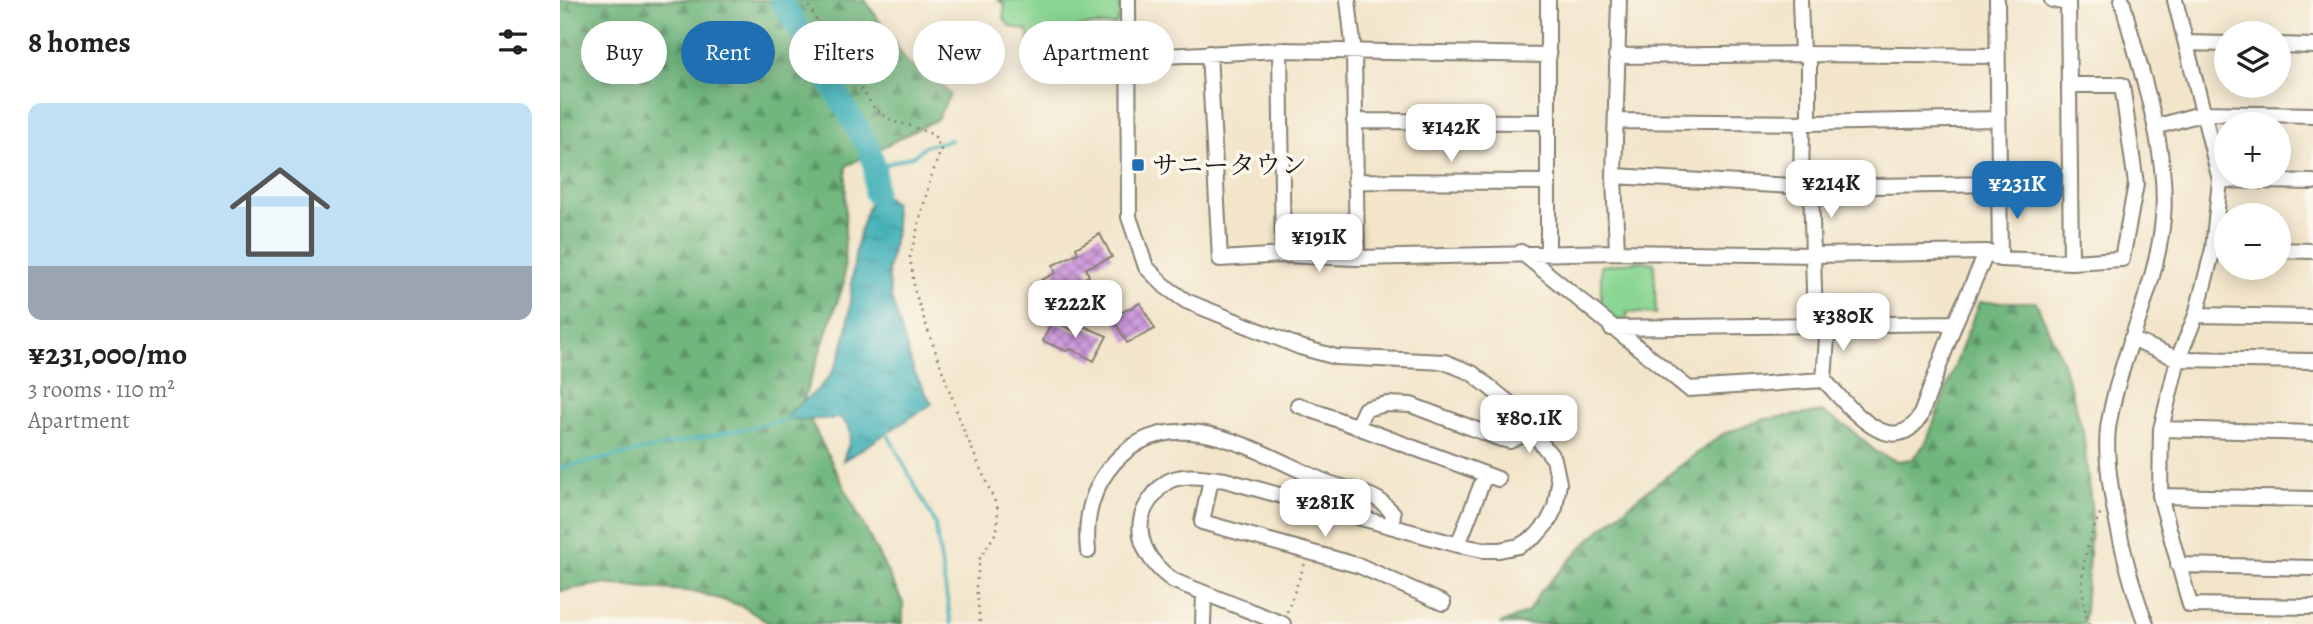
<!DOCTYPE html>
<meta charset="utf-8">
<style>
:root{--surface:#fff;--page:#f2f2f2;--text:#222;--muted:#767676;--line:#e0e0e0;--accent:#1f6fb2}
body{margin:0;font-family:Alegreya,"Noto Serif JP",serif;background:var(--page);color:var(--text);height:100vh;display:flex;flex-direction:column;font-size:26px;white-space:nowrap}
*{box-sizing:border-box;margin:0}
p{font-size:23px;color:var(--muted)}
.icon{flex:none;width:38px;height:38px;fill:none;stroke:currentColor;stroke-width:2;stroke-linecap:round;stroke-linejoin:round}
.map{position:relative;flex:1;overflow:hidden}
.drawer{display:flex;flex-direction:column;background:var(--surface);width:560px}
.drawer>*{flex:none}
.banner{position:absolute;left:21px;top:21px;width:665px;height:63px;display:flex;gap:14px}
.tools{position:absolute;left:1654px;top:21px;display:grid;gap:14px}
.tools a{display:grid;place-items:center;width:77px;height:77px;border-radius:50%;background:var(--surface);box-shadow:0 4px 18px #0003;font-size:35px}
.price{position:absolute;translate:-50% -60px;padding:0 16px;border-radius:14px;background:#fff;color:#222;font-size:23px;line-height:46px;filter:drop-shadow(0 2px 4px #0008)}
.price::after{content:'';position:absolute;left:50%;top:42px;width:21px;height:16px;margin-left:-10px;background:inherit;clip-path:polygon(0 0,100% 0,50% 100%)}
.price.active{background:var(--accent);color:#fff}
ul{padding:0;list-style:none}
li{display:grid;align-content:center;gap:14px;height:371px;padding:0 28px}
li+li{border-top:2px solid var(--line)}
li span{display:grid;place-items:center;height:217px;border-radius:14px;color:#555}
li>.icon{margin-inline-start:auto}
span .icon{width:126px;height:126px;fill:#fffc;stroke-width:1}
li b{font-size:30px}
h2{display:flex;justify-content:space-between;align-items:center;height:84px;padding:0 28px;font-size:30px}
.chip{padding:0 24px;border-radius:32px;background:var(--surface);box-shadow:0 4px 18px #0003;font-size:24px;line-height:63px}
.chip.active{background:var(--accent);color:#fff}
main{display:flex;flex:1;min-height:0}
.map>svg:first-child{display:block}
.green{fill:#8ad593;stroke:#537858;stroke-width:2}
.forest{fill:url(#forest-firs);stroke:#46694c;stroke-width:2}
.water{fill:url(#water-ripples);stroke:#2e666a;stroke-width:2}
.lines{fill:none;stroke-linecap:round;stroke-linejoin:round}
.stream{stroke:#3fb0b7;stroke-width:3.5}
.river{stroke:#3fb0b7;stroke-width:23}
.building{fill:url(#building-cross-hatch)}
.minor-casing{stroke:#878073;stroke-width:18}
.path{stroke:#878073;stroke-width:2.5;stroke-dasharray:2 5;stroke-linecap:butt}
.minor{stroke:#fff;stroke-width:14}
.poi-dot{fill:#1f6fb2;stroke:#fbf7ec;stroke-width:2.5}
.labels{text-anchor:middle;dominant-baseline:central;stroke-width:7;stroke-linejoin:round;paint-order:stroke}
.poi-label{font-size:26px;fill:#1c1c1c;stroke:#fbf7ec;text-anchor:start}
</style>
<main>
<section class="drawer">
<h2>8 homes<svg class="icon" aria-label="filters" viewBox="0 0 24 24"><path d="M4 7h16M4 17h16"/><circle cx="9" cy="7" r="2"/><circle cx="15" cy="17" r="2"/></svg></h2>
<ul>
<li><span style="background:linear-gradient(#bfe0f5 75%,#9aa5b1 0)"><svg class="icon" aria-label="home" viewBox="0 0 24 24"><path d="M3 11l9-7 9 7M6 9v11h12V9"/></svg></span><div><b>¥231,000/mo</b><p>3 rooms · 110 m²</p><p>Apartment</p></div></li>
</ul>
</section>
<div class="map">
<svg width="1753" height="624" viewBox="0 0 1753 624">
<defs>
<pattern id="forest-firs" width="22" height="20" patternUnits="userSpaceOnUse" patternTransform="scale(1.75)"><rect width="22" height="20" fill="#6fb67d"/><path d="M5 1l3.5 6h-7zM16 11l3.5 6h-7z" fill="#5a9366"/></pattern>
<pattern id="water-ripples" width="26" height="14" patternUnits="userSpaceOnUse" patternTransform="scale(1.75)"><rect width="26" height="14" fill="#3fb0b7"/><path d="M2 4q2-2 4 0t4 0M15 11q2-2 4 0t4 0" fill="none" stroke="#348e94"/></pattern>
<pattern id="building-cross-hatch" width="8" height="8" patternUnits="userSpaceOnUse" patternTransform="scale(1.75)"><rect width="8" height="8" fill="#cf9cdc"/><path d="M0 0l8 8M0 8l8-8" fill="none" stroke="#a77eb2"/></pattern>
</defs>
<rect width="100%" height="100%" fill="#fbf7ec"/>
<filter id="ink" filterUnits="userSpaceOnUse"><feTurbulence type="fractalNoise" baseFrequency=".0143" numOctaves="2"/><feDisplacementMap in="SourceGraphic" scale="14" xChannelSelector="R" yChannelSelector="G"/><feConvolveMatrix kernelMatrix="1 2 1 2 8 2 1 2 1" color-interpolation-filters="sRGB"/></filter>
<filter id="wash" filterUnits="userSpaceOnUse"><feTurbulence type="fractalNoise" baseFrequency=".00686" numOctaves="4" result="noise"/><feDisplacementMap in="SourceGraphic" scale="28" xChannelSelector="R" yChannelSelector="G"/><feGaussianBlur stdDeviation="1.57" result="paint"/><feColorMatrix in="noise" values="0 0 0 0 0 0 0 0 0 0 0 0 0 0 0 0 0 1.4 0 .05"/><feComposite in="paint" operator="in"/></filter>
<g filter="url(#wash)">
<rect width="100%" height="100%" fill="#f2e5ca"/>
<path class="green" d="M 438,0 L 559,0 L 560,15 L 556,25 L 521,26 L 483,45 L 468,42 L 468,31 L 449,26 L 443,17 L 445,5 Z
M 1079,261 L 1094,263 L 1096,314 L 1067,312 L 1067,319 L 1055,321 L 1041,313 L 1041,266 Z"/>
<path class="forest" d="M 0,0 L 305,0 L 348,63 L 376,80 L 390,95 L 377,119 L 286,166 L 284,282 L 242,404 L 343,603 L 343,624 L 210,624 L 182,606 L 137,592 L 42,584 L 0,591 Z
M 1419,302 L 1476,302 L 1502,360 L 1523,431 L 1532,514 L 1524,624 L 939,624 L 968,612 L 979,593 L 1031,538 L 1080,496 L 1163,434 L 1205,419 L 1262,412 L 1289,428 L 1316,452 L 1337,461 L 1352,459 L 1366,443 Z"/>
<path class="water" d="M 315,193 L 322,193 L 334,203 L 336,230 L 328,271 L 331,297 L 354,372 L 372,404 L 283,461 C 288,441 298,435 281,418 L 241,420 L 229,419 L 228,414 C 243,400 259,392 271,374 C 289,345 289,313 292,281 C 295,249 300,221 315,193 Z"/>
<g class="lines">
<path class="stream" d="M 315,168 L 355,155 L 365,146 L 391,140
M 327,433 L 375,523 L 391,624
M 0,468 L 229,419"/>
<path class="river" d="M 221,0 L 308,146 L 315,168 L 315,193"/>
</g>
<g id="blocks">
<path class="building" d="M 540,234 L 552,257 L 526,268 L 529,276 L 502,288 L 507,297 L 480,308 L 471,285 L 496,273 L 493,265 L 518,253 L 516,248 Z
M 580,303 L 595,329 L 567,343 L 552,317 Z
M 492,320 L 516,332 L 521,325 L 547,336 L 534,361 L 511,349 L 506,351 L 483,341 Z"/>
</g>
</g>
<g filter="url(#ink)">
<use href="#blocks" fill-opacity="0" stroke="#878073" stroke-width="2"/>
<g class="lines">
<defs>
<path id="minor" d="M 568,0 L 569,217 L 586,267 L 606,287 L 626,301 L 740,347 L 776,357 L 885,362 L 912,373 L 948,402 L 994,459 L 999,483 L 995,508 L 988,522 L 976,536 L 959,546 L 939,550 L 923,550 L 898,545 L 665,480 C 648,478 628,473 611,480 C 601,484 594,494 588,503 C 569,533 589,564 614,581 L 723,624
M 788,0 L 794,53 L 797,258
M 988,0 L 988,252
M 1240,0 L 1242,54
M 1437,0 L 1440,259
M 1492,0 L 1508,3
M 1562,0 C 1579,69 1609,146 1603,218 C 1597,288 1561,352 1549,422 C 1540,470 1568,578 1586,624
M 1615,0 L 1660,180 L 1653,249 L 1636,315 L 1618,359 L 1601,429 L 1600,496 L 1630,605 L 1753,607
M 1626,43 L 1666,44
M 1718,45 L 1753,46
M 720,50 L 723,255
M 649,53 L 660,259 L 723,255 L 797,258 L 1057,252 L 1255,255 L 1427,252 L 1440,259 L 1511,262 L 1508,0
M 1249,54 L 1249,123
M 1056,56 L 1249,54 L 1437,56
M 567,58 L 720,50 L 989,55
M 1509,85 L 1562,85 L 1576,184 L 1562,259 L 1511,262
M 794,121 L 988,122
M 1056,121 L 1249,123 L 1438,119
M 1595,127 L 1644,113 L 1753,115
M 1054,176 L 1251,187 L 1439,184
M 1660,180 L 1753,182
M 795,181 L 987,182
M 1241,187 L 1242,123
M 1251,187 L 1255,324
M 1718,250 L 1753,251
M 961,252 L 1129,389 L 1264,380
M 1057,252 L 1054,176 L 1059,0
M 1636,315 L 1753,317
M 1268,324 L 1264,380 C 1287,404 1330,462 1360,417 L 1395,323 L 1427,252
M 1051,328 L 1395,323
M 1571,339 L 1618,359 L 1753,361
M 738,405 L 938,479
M 797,426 L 805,409 L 827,404 L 851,405 L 941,439 L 950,441 L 973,430
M 1601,429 L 1753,433
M 651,479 L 642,522 L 800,566 L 883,603
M 1600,496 L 1753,499
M 898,545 L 925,475
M 528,551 C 525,522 530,494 548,470 C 606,393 696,451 761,480 C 779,488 801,490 817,499 C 823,502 828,509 833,513 L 832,526
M 1618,565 L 1753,568
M 643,624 L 644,593"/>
</defs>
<use href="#minor" class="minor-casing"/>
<path class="path" d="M 245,0 L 277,55 L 315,109 L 334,122 L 351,126 L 374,135 L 381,150 L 371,177 L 350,257 L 355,292 L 364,319 L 402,426 L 438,509 L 437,531 L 420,558 L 416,586 L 420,624
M 727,612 L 745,563
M 1529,624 C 1516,583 1523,550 1541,512"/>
<use href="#minor" class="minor"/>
</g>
</g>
<rect class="poi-dot" x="571" y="158" width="14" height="14" rx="3.5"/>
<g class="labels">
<g class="poi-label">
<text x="592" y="165">サニータウン</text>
</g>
</g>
</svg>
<div class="tools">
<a><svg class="icon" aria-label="layers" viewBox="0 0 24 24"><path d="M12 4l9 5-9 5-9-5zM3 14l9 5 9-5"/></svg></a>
<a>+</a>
<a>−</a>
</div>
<b class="price" style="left:891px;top:164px">¥142K</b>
<b class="price" style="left:1271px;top:220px">¥214K</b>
<b class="price active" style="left:1457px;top:221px">¥231K</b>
<b class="price" style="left:759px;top:274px">¥191K</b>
<b class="price" style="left:515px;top:340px">¥222K</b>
<b class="price" style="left:1283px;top:353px">¥380K</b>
<b class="price" style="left:969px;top:455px">¥80.1K</b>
<b class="price" style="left:765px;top:539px">¥281K</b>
<div class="banner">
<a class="chip">Buy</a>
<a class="chip active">Rent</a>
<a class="chip">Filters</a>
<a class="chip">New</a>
<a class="chip">Apartment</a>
</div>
</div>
</main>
